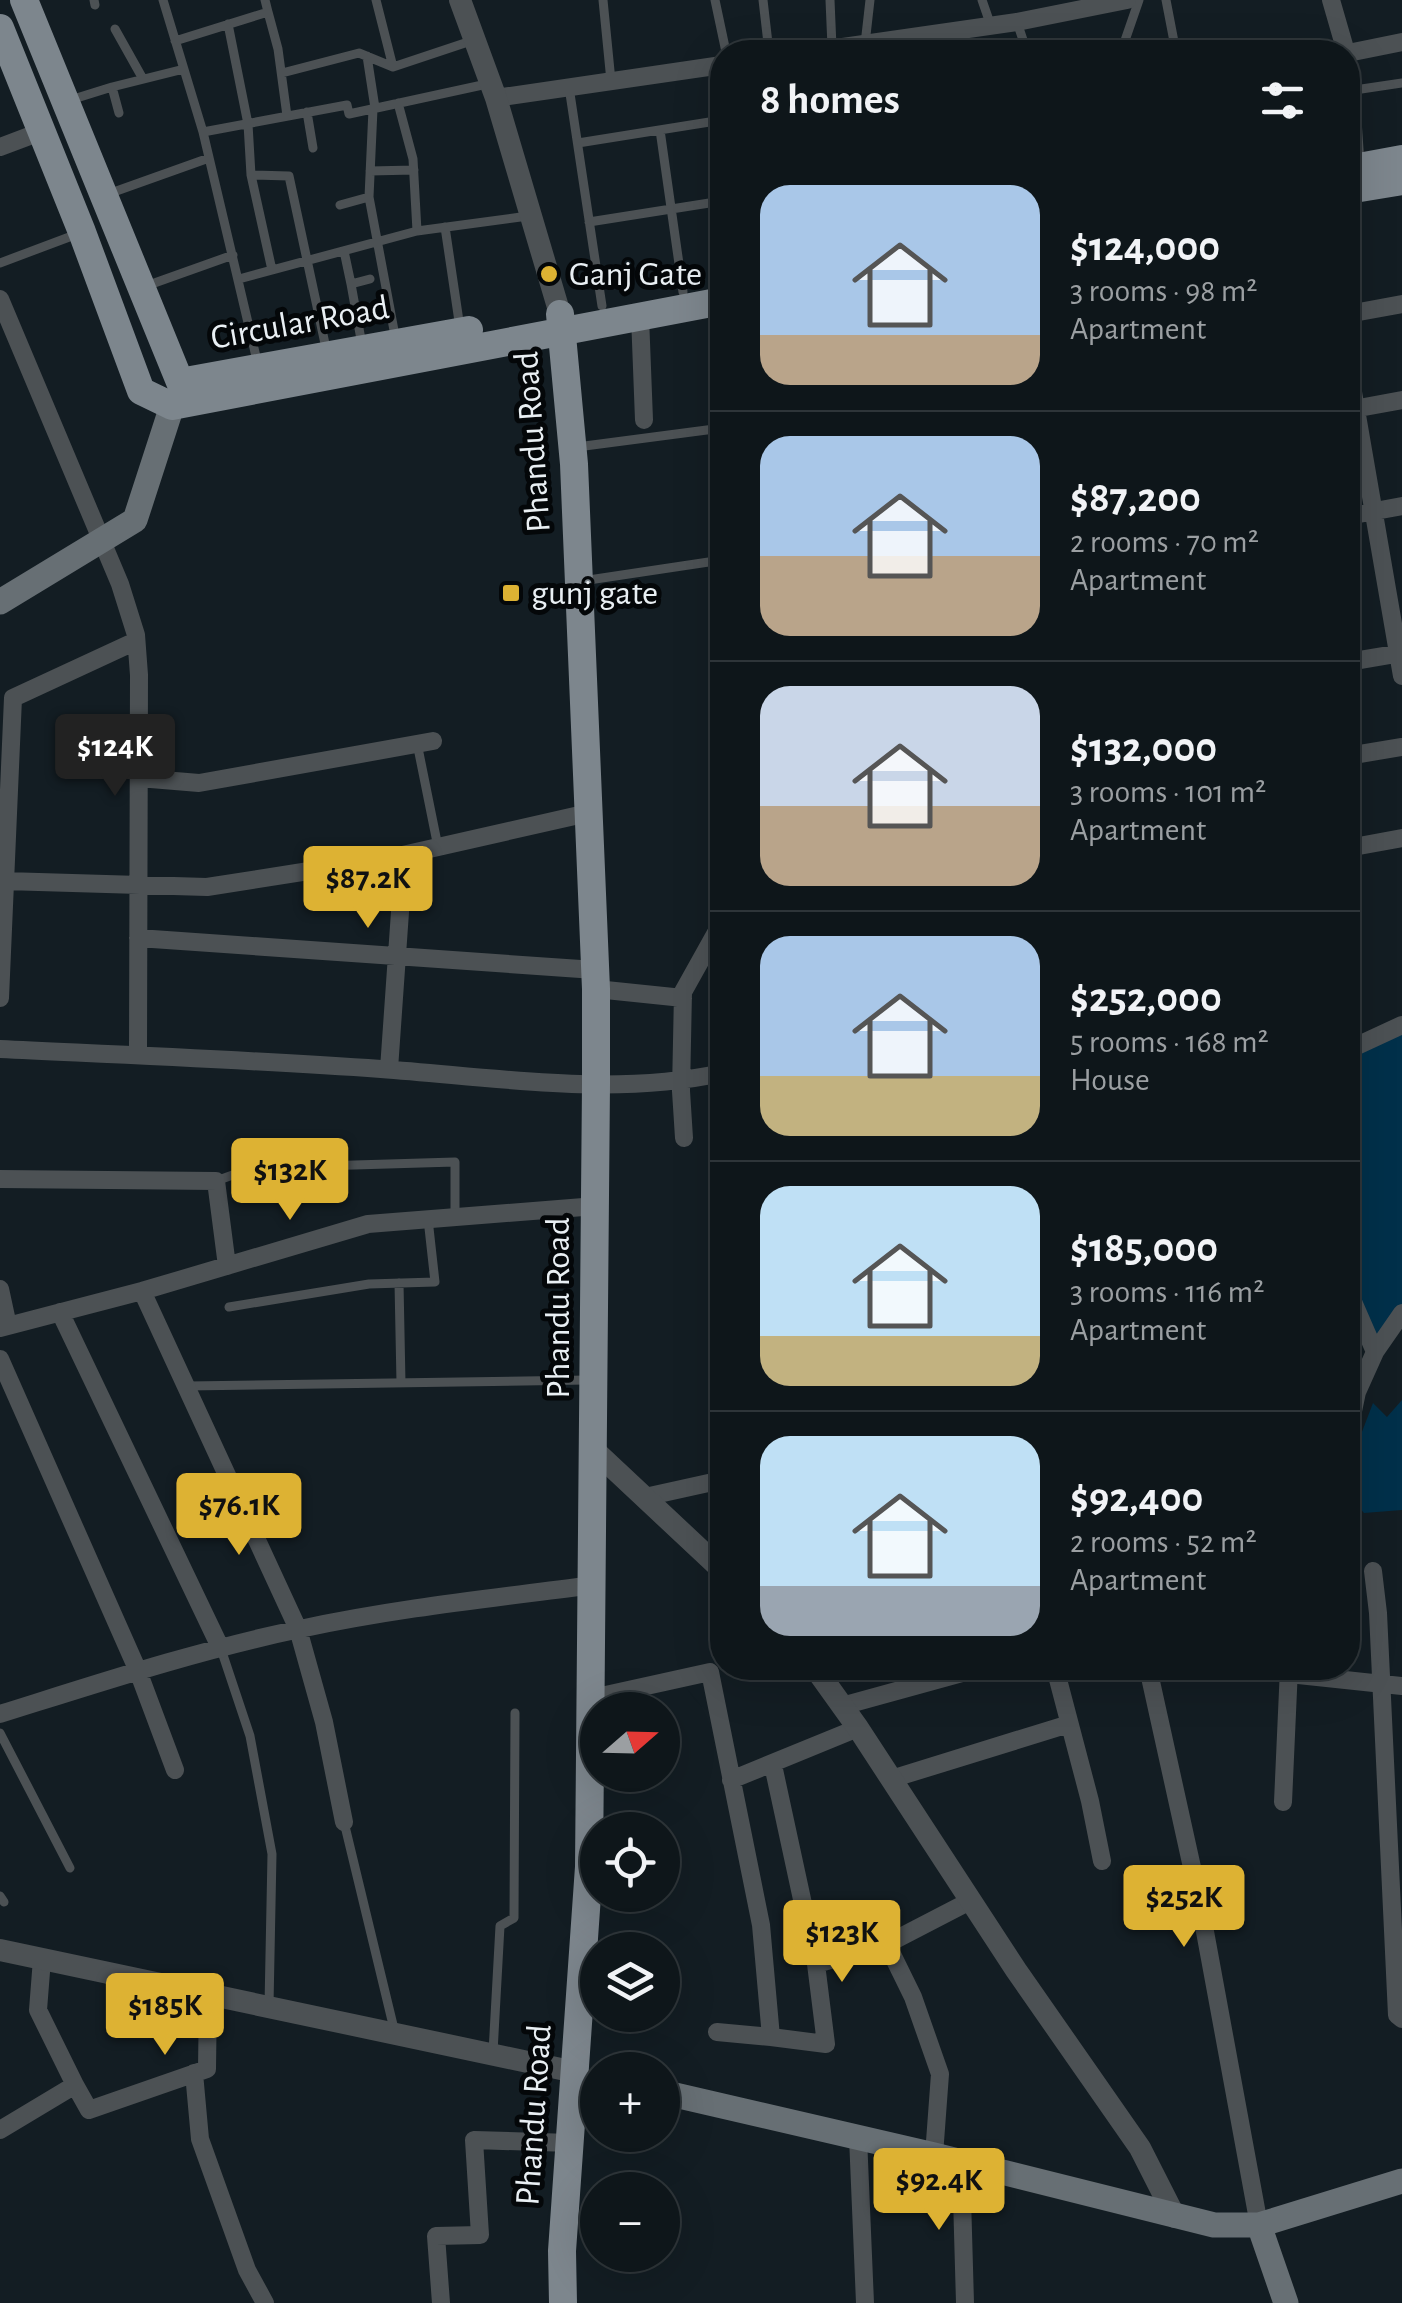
<!DOCTYPE html>
<meta charset="utf-8">
<style>
:root{--surface:#0e161a;--page:#1c2327;--text:#f1f3f6;--muted:#9b9fa2;--line:#2e3539;--accent:#ddb233}
body{margin:0;font-family:"Alegreya Sans",sans-serif;background:var(--page);color:var(--text);height:100vh;display:flex;flex-direction:column;font-size:38px;white-space:nowrap}
*{box-sizing:border-box;margin:0}
p{font-size:32px;color:var(--muted)}
.icon{flex:none;width:55px;height:55px;fill:none;stroke:currentColor;stroke-width:2;stroke-linecap:round;stroke-linejoin:round}
.map{position:relative;flex:1;overflow:hidden}
.sheet{position:absolute;left:710px;top:40px;width:650px;height:1640px;display:flex;flex-direction:column;background:var(--surface);border-radius:40px;box-shadow:0 10px 40px #0002,0 0 0 2px var(--line)}
.sheet>*{flex:none}
.needle{width:65px;rotate:70deg}
.fabs{position:absolute;left:580px;top:1692px;display:grid;gap:20px}
.fabs a{display:grid;place-items:center;width:100px;height:100px;border-radius:50%;background:var(--surface);box-shadow:0 10px 40px #0002,0 0 0 2px var(--line);font-size:50px}
.price{position:absolute;translate:-50% -85px;padding:0 22px;border-radius:10px;background:var(--accent);color:#111;font-size:32px;line-height:65px;filter:drop-shadow(0 2px 5px #0008)}
.price::after{content:'';position:absolute;left:50%;top:60px;width:30px;height:22px;margin-left:-15px;background:inherit;clip-path:polygon(0 0,100% 0,50% 100%)}
.price.on{background:#222;color:#fff}
ul{padding:0;list-style:none}
li{display:flex;align-items:center;gap:30px;height:250px;padding:0 50px}
li+li{border-top:2px solid var(--line)}
li span{display:grid;place-items:center;flex:none;width:280px;height:200px;border-radius:30px;color:#555}
li>.icon{margin-inline-start:auto}
span .icon{width:120px;height:120px;fill:#fffc;stroke-width:1}
li b{font-size:42px}
h2{display:flex;justify-content:space-between;align-items:center;height:120px;padding:0 50px;font-size:42px}
.map>svg:first-child{display:block}
.green{fill:#01304a}
.lines{fill:none;stroke-linecap:round;stroke-linejoin:round}
.service{stroke:#4c5154;stroke-width:9}
.minor{stroke:#4c5154;stroke-width:18}
.tertiary{stroke:#4c5154;stroke-width:22}
.secondary{stroke:#676f74;stroke-width:25}
.primary{stroke:#7d868d;stroke-width:28}
.poi-dot{fill:#ddb233;stroke:#040709;stroke-width:4}
.labels{text-anchor:middle;dominant-baseline:central;stroke-width:10;stroke-linejoin:round;paint-order:stroke}
.poi-label{font-size:35px;fill:#e9eff3;stroke:#040709;text-anchor:start}
.street-label{font-size:35px;fill:#e9eff3;stroke:#040709}
</style>
<div class="map">
<svg width="1402" height="2303" viewBox="0 0 1402 2303">
<rect width="100%" height="100%" fill="#131d23"/>
<path class="green" d="M 1402,1025 L 1402,1313 L 1375,1352 L 1348,1290 L 1348,1050 Z
M 1402,1400 L 1402,1510 L 1364,1513 L 1355,1502 L 1348,1502 L 1348,1432 L 1360,1437 L 1373,1403 L 1387,1417 Z"/>
<g class="lines">
<path class="service" d="M 94,0 L 95,5
M 163,0 L 203,132 L 258,365
M 376,0 L 393,67
M 603,0 L 611,81
M 715,0 L 726,52
M 763,0 L 769,52
M 830,0 L 832,47
M 982,0 L 991,26
M 1166,0 L 1176,52
M 268,12 L 278,49 L 287,116
M 1017,22 L 1027,52
M 228,24 L 248,124 L 251,175 L 289,176 L 327,353
M 115,29 L 143,79
M 175,41 L 268,12 L 265,0
M 865,44 L 870,0
M 1121,52 L 1139,0
M 367,56 L 375,108
M 1348,58 L 1355,90 L 1360,164
M 282,73 L 359,53 L 393,67 L 474,40
M 569,87 L 602,306
M 1348,91 L 1402,83
M 67,101 L 112,87
M 398,103 L 413,159 L 417,231
M 307,112 L 313,148
M 119,113 L 112,87 L 184,69
M 660,130 L 683,292
M 203,132 L 347,105 L 349,114 L 487,84
M 578,143 L 722,120
M 370,171 L 414,170
M 251,175 L 272,270
M 108,194 L 209,158
M 369,197 L 373,109
M 340,205 L 369,197 L 396,341
M 589,222 L 722,201
M 445,227 L 460,328
M 344,251 L 351,284 L 370,279
M 0,263 L 80,233
M 239,279 L 417,231 L 528,216
M 351,284 L 362,345
M 146,286 L 233,255
M 577,447 L 722,428
M 582,581 L 722,560
M 417,743 L 438,847
M 216,1181 L 252,1168 L 455,1162 L 455,1217
M 399,1283 L 401,1383
M 229,1307 L 369,1284 L 435,1282 L 428,1219
M 188,1386 L 587,1380
M 221,1649 L 250,1736 L 272,1854 L 269,2005
M 0,1733 L 70,1868
M 344,1822 L 395,2033
M 0,1896 L 4,1902
M 493,2052 L 500,1926 L 514,1918 L 515,1713"/>
<path class="minor" d="M 1331,0 L 1346,52
M 808,52 L 1017,22 L 1127,0
M 1348,53 L 1402,42
M 496,98 L 722,65
M 0,147 L 40,132
M 0,299 L 120,584 L 136,635 L 139,675 L 138,1055
M 1348,314 L 1402,304
M 640,316 L 644,420
M 1348,363 L 1402,676
M 1348,410 L 1402,400
M 1348,516 L 1402,506
M 1348,662 L 1402,653
M 1348,756 L 1402,747
M 139,778 L 199,783 L 433,741
M 1348,848 L 1402,838
M 5,881 L 207,887 L 385,859 L 588,813
M 138,938 L 595,970
M 596,989 L 683,998
M 0,998 L 13,698 L 136,641
M 0,1049 C 127,1055 254,1060 381,1069 C 493,1077 611,1097 722,1073
M 1348,1050 L 1402,1025
M 389,1069 L 404,855
M 684,1138 L 681,1091 L 683,992 L 722,922
M 0,1179 L 216,1181 L 227,1266
M 0,1289 L 8,1326
M 1348,1290 L 1375,1352 L 1357,1392 L 1348,1435
M 142,1291 L 298,1629 L 324,1722 L 344,1822
M 60,1312 L 221,1649
M 0,1328 L 142,1291 L 368,1224 L 596,1206
M 1375,1352 L 1402,1313
M 0,1359 L 138,1671 L 175,1770
M 645,1497 L 722,1480
M 1373,1571 L 1378,1613 L 1397,2015 L 1402,2019
M 1055,1668 L 1090,1801 L 1102,1861
M 1148,1668 L 1199,1899 L 1259,2225
M 1289,1674 L 1402,1686
M 592,1698 L 710,1672 L 761,1925 L 771,2037 L 826,2044 L 816,1964 L 773,1765
M 842,1706 L 980,1668
M 0,1714 C 99,1683 199,1650 300,1629 C 397,1608 495,1598 593,1585
M 891,1779 L 1069,1724
M 731,1780 L 858,1728
M 1283,1802 L 1289,1668
M 816,1964 L 887,1944
M 717,2032 L 771,2037
M 194,2073 L 200,2139 L 247,2270 L 265,2303
M 75,2085 L 89,2110 L 207,2069 L 208,1994
M 0,2130 L 75,2085 L 38,2010 L 42,1959
M 858,2137 L 865,2303
M 934,2155 L 940,2074 L 913,1997 L 887,1944 L 970,1901
M 961,2162 L 965,2303
M 441,2303 L 436,2236 L 480,2235 L 474,2140 L 570,2143"/>
<path class="tertiary" d="M 460,0 L 496,98 L 560,314
M 595,1451 L 722,1570
M 815,1668 L 858,1728 L 1016,1970 L 1140,2148 L 1175,2217
M 0,1950 L 575,2072"/>
<path class="secondary" d="M 0,602 L 135,520 L 172,406
M 662,2092 L 934,2155 L 1214,2225 L 1259,2225 L 1402,2181
M 1259,2225 L 1286,2303"/>
<path class="primary" d="M 24,0 L 180,382
M 0,28 L 82,232 L 141,391 L 172,406 L 722,301
M 1348,169 L 1402,159
M 1348,190 L 1402,181
M 560,314 L 574,464 L 596,989 L 596,1084 L 589,1867 L 562,2251 L 563,2303
M 180,382 L 469,330"/>
</g>
<g class="poi-dot">
<circle cx="549" cy="274" r="10"/>
<rect x="501" y="583" width="20" height="20" rx="5"/>
</g>
<g class="labels">
<g class="poi-label">
<text x="569" y="274">Ganj Gate</text>
<text x="531" y="593">gunj gate</text>
</g>
<g class="street-label">
<text transform="translate(300 323) rotate(-10)">Circular Road</text>
<text transform="translate(533 442) rotate(-94)">Phandu Road</text>
<text transform="translate(558 1308) rotate(-90)">Phandu Road</text>
<text transform="translate(534 2115) rotate(-86)">Phandu Road</text>
</g>
</g>
</svg>
<div class="fabs">
<a><svg class="needle" viewBox="-14 -14 28 28"><path d="M0-13l5 13h-10z" fill="#e53935"/><path d="M0 13l5-13h-10z" fill="#9b9fa2"/></svg></a>
<a><svg class="icon" aria-label="locate" viewBox="0 0 24 24"><circle cx="12" cy="12" r="6"/><path d="M12 2v4M12 18v4M2 12h4M18 12h4"/></svg></a>
<a><svg class="icon" aria-label="layers" viewBox="0 0 24 24"><path d="M12 4l9 5-9 5-9-5zM3 14l9 5 9-5"/></svg></a>
<a>+</a>
<a>−</a>
</div>
<b class="price on" style="left:115px;top:799px">$124K</b>
<b class="price" style="left:368px;top:931px">$87.2K</b>
<b class="price" style="left:290px;top:1223px">$132K</b>
<b class="price" style="left:239px;top:1558px">$76.1K</b>
<b class="price" style="left:1184px;top:1950px">$252K</b>
<b class="price" style="left:842px;top:1985px">$123K</b>
<b class="price" style="left:165px;top:2058px">$185K</b>
<b class="price" style="left:939px;top:2233px">$92.4K</b>
<section class="sheet">
<h2>8 homes<svg class="icon" aria-label="filters" viewBox="0 0 24 24"><path d="M4 7h16M4 17h16"/><circle cx="9" cy="7" r="2"/><circle cx="15" cy="17" r="2"/></svg></h2>
<ul>
<li><span style="background:linear-gradient(#a9c7e8 75%,#b9a48a 0)"><svg class="icon" aria-label="home" viewBox="0 0 24 24"><path d="M3 11l9-7 9 7M6 9v11h12V9"/></svg></span><div><b>$124,000</b><p>3 rooms · 98 m²</p><p>Apartment</p></div></li>
<li><span style="background:linear-gradient(#a9c7e8 60%,#b9a48a 0)"><svg class="icon" aria-label="home" viewBox="0 0 24 24"><path d="M3 11l9-7 9 7M6 9v11h12V9"/></svg></span><div><b>$87,200</b><p>2 rooms · 70 m²</p><p>Apartment</p></div></li>
<li><span style="background:linear-gradient(#c9d6e8 60%,#b9a48a 0)"><svg class="icon" aria-label="home" viewBox="0 0 24 24"><path d="M3 11l9-7 9 7M6 9v11h12V9"/></svg></span><div><b>$132,000</b><p>3 rooms · 101 m²</p><p>Apartment</p></div></li>
<li><span style="background:linear-gradient(#a9c7e8 70%,#c2b280 0)"><svg class="icon" aria-label="home" viewBox="0 0 24 24"><path d="M3 11l9-7 9 7M6 9v11h12V9"/></svg></span><div><b>$252,000</b><p>5 rooms · 168 m²</p><p>House</p></div></li>
<li><span style="background:linear-gradient(#bfe0f5 75%,#c2b280 0)"><svg class="icon" aria-label="home" viewBox="0 0 24 24"><path d="M3 11l9-7 9 7M6 9v11h12V9"/></svg></span><div><b>$185,000</b><p>3 rooms · 116 m²</p><p>Apartment</p></div></li>
<li><span style="background:linear-gradient(#bfe0f5 75%,#9aa5b1 0)"><svg class="icon" aria-label="home" viewBox="0 0 24 24"><path d="M3 11l9-7 9 7M6 9v11h12V9"/></svg></span><div><b>$92,400</b><p>2 rooms · 52 m²</p><p>Apartment</p></div></li>
</ul>
</section>
</div>
